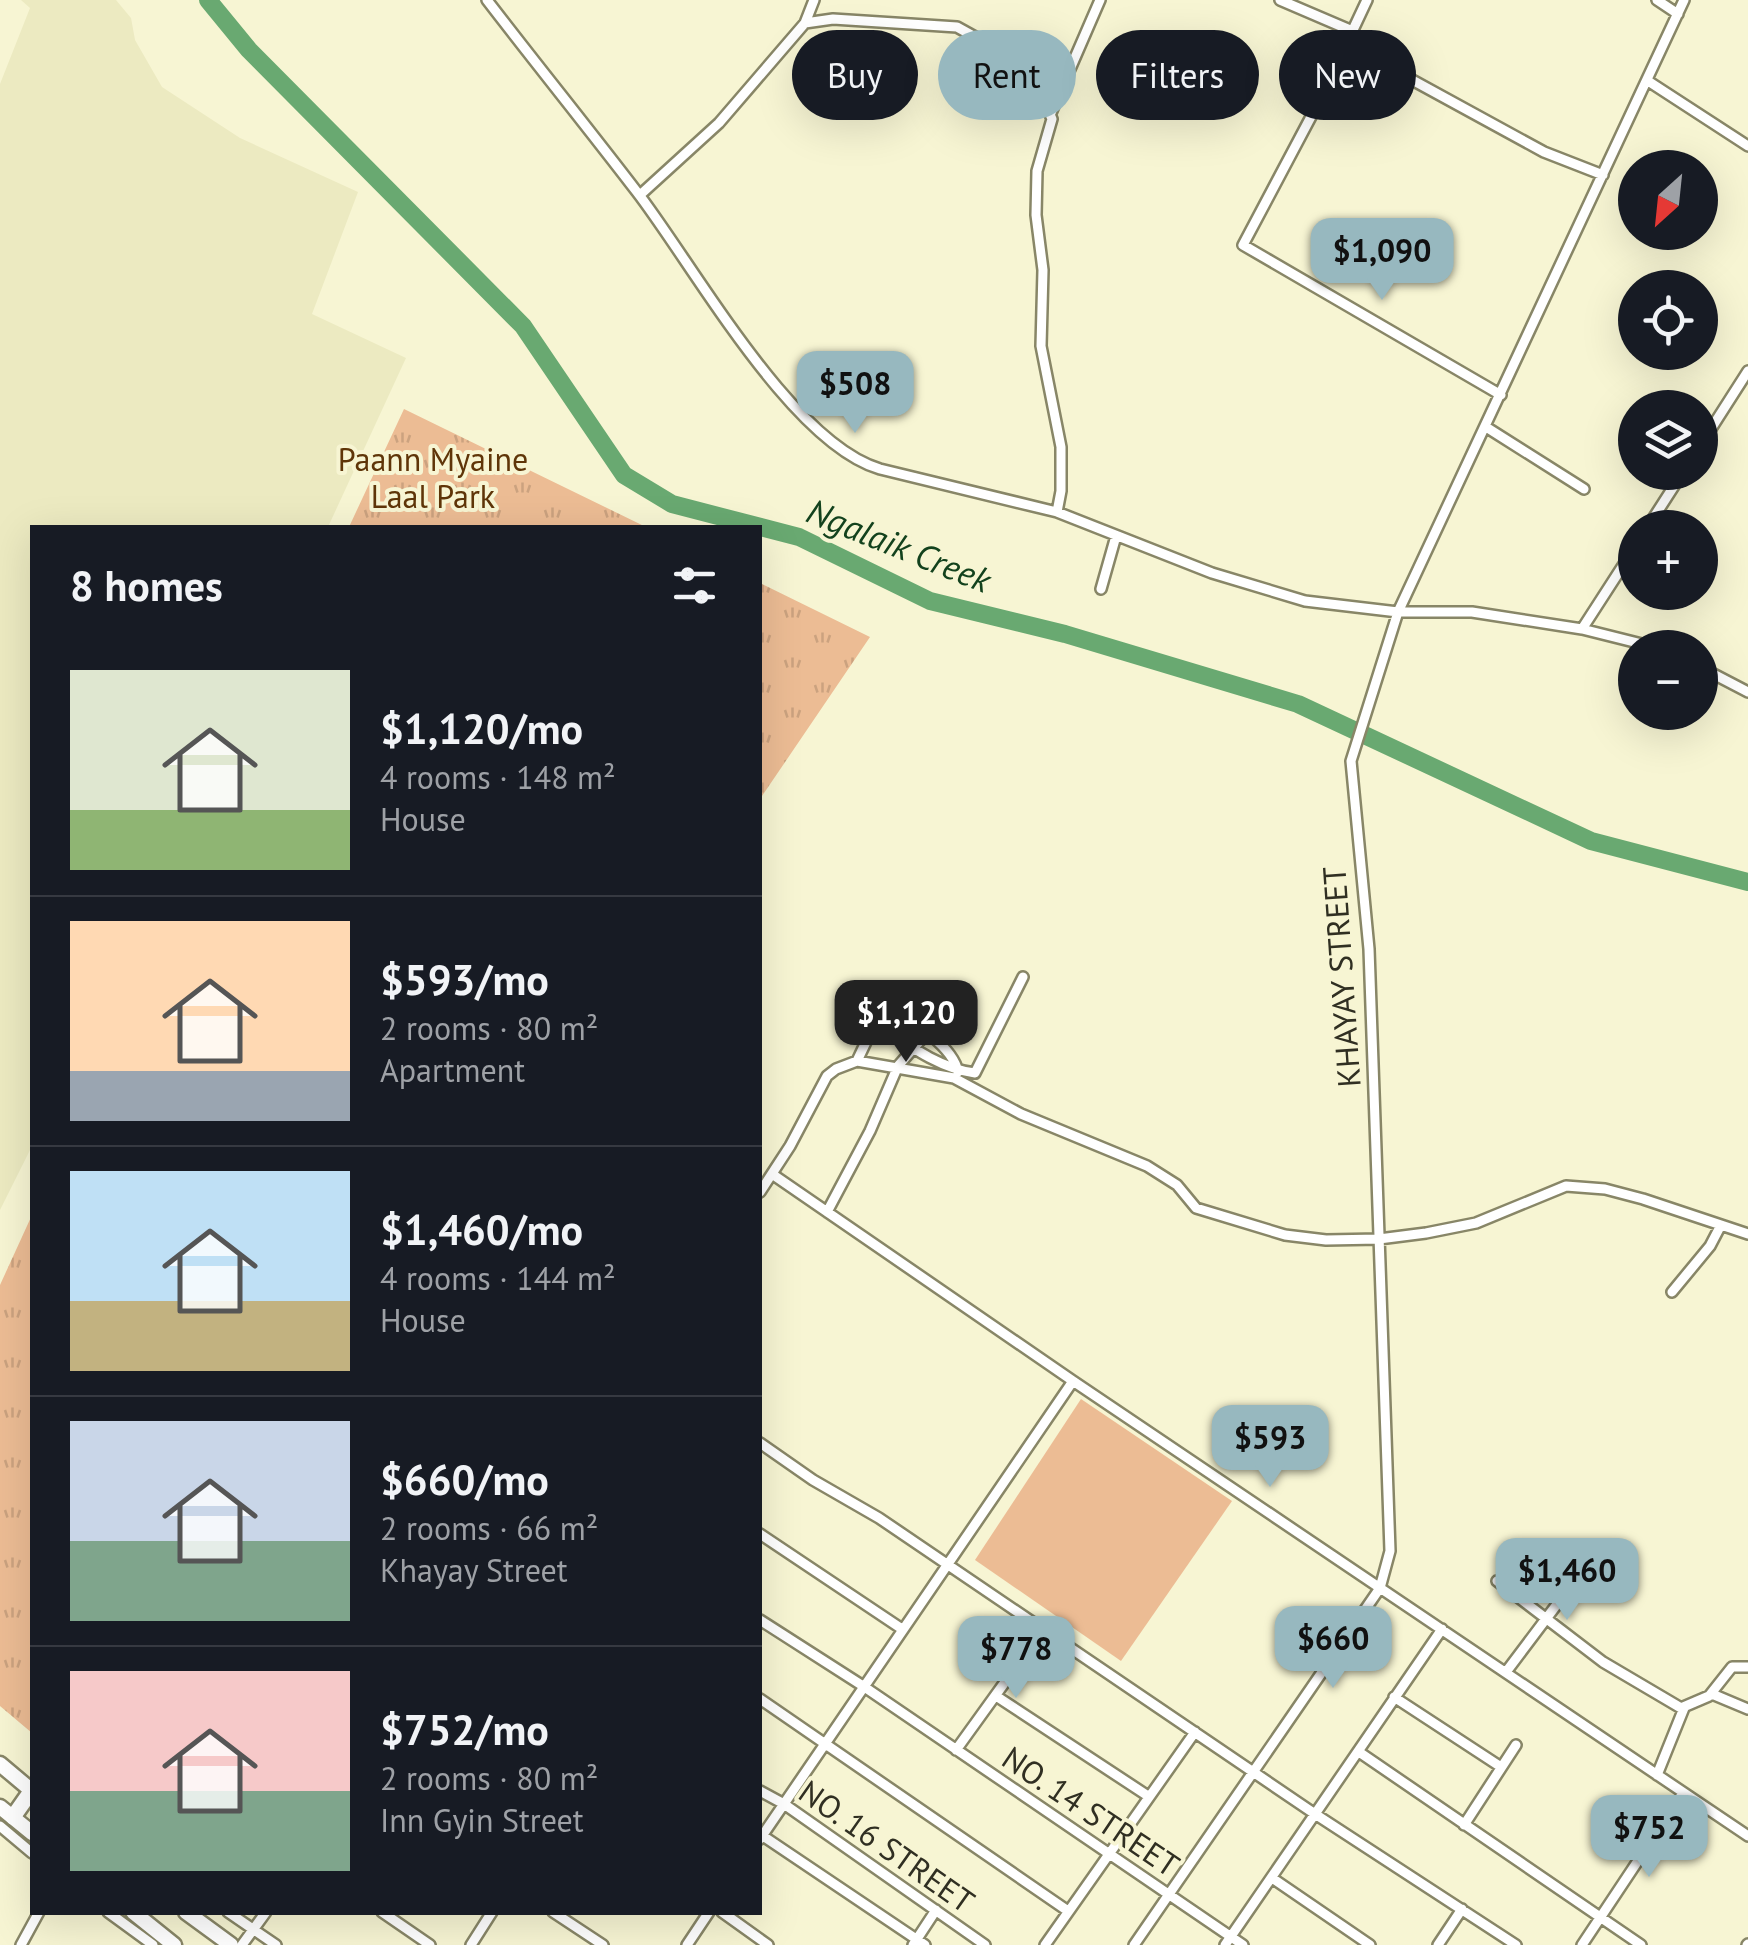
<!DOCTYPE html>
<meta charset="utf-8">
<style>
:root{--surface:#171b24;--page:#242831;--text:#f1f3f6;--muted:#9ea1a6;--line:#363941;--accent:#97b8bf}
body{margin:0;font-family:"PT Sans",sans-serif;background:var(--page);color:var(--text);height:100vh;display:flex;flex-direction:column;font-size:38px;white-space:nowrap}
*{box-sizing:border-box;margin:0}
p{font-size:32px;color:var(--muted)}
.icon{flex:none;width:55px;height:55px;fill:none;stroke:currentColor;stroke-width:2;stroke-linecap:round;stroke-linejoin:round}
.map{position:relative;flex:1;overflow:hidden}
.sheet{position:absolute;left:30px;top:525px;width:732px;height:1390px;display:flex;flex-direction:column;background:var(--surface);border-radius:0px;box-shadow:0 10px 40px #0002}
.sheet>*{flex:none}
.banner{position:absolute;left:792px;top:30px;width:805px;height:90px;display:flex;gap:20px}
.needle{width:65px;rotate:207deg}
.fabs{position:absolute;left:1618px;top:150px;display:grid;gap:20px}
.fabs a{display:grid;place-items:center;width:100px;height:100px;border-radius:50%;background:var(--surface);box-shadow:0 10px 40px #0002;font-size:50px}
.price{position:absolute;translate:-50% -85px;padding:0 22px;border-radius:20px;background:var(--accent);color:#111;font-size:32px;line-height:65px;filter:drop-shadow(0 2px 5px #0008)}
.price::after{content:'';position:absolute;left:50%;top:60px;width:30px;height:22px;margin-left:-15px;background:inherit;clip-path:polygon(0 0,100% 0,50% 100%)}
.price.on{background:#222;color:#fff}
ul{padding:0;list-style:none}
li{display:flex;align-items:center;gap:30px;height:250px;padding:0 40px}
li+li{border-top:2px solid var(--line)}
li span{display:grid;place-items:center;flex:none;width:280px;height:200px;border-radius:0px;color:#555}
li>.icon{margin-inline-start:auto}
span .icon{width:120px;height:120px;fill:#fffc;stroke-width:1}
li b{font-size:42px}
h2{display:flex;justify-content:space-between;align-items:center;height:120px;padding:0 40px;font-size:42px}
.pill{padding:0 35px;border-radius:45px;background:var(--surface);box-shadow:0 10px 40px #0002;font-size:35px;line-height:90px}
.pill.on{background:var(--accent);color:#111}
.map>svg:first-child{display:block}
.built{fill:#eceac1}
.park{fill:url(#park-tufts)}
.pitch{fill:#ecbc94}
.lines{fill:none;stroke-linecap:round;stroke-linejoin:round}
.river{stroke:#69a971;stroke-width:18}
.street-casing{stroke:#888667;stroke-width:14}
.primary-casing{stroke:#888667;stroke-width:19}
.highway-casing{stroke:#888667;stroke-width:20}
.street{stroke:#fff;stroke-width:9}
.primary{stroke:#fff;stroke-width:14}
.highway{stroke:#fff;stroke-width:15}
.labels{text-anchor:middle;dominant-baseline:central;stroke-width:8;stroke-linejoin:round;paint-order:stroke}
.park-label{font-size:32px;fill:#5f3508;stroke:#f7f5d3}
.street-label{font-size:32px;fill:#302f22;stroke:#f7f5d3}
.water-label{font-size:35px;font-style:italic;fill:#13421d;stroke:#f7f5d3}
</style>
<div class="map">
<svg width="1748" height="1945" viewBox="0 0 1748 1945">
<defs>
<pattern id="park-tufts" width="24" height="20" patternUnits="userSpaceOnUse" patternTransform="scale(2.5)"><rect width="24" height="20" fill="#ecbc94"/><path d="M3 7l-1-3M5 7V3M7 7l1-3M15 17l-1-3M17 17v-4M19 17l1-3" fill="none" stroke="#cba27f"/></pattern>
</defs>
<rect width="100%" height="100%" fill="#f7f5d3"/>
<path class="built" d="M 21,0 L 116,0 L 131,18 L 135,40 L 162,87 L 240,138 L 358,192 L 312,314 L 406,358 L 328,527 L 32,528 L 32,1146 L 0,1210 L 0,84 L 30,8 Z"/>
<path class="park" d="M 404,409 L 646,527 L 349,527 Z
M 760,583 L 870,637 L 760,799 Z
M 32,1215 L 32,1733 L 0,1706 L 0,1285 Z"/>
<path class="pitch" d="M 1081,1399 L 1232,1501 L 1121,1661 L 975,1560 Z"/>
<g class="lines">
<path class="river" d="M 208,0 L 249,50 L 523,326 L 624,475 L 672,504 L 799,537 L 930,601 L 1065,634 L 1298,704 L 1591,841 L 1748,882"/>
<defs>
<path id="street" d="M 487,0 C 537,65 588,128 637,192 C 694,266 791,443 880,469 L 1057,512 L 1212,573 L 1305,601 L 1398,612 L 1472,612 L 1582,629 L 1658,648
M 1280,0 L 1350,30 L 1353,34 L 1350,46 L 1544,152 L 1603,175
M 1657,0 L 1678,14
M 805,23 L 814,0
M 1352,32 L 1367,0
M 1349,45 L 1243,245 L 1501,395
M 1648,81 L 1748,146
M 1051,113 L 1100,0
M 640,195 L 719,123 L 805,23 L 833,19 L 957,27 L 995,48 L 1018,55 L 1036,82 L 1052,119 L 1037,171 L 1036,215 L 1043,270 L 1041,346 L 1061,447 L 1061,491 L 1057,512
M 1486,427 L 1584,489
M 1700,446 L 1748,371
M 1647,528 L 1683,472
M 1101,589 L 1116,536
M 1582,629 L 1635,547
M 1700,667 L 1748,692
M 875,1023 C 904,1042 939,1069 975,1073 L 1023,977
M 857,1061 L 875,1023 L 884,1012 L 893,1011 C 915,1022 953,1047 958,1072
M 772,1174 L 1073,1381 L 1748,1836
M 760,1192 L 790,1146 L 827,1076 L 836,1069 L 857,1061 L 954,1078 L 1021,1114 L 1147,1166 L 1177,1185 L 1196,1208 L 1285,1235 L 1326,1240 L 1379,1239 L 1426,1233 L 1476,1223 L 1566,1186 L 1605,1189 L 1643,1199 L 1748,1234
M 827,1212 L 870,1131 L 898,1066 L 926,1034
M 1672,1292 L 1710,1246 L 1721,1225
M 760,1443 L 813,1480 L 879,1518 L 1315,1814 L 1516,1945
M 760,1534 L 902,1629
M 1497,1581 L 1603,1662 L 1681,1708 L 1709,1696 L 1732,1667 L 1748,1667
M 760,1620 L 863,1686 L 1243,1945
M 1506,1672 L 1567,1591 L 1625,1569
M 1712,1694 L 1748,1709
M 996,1696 L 1148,1796
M 1394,1697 L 1501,1767
M 760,1699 L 1068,1911
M 956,1750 L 1044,1628
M 1359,1752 L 1641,1945
M 1657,1775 L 1684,1708
M 760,1791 L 784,1804 L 985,1945
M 1464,1825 L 1516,1745
M 0,1826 L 32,1853
M 760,1834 L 925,1945
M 760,1839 L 1073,1381
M 1272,1878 L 1370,1945
M 108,1912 L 153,1945
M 228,1912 L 276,1945
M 382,1912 L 430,1945
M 553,1912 L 603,1945
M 722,1912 L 768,1945
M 21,1945 L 39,1912
M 242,1945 L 266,1912
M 471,1945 L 492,1912
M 687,1945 L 709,1912
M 913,1945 L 936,1910
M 1045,1945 L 1195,1732
M 1134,1945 L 1380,1588 L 1390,1551 L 1369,949 L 1351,761 L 1398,612 L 1684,0
M 1225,1945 L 1442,1629
M 1438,1945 L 1462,1909
M 1582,1945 L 1683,1793
M 1747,1945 L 1748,1944"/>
<path id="primary" d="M 0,1764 L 32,1791
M 0,1807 L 32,1833
M 133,1912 L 174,1945
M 186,1912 L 231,1945"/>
<path id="highway" d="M 13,1817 L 32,1790"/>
</defs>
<use href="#street" class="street-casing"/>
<use href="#primary" class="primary-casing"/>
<use href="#highway" class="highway-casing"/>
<use href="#street" class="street"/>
<use href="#primary" class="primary"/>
<use href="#highway" class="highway"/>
</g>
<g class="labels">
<g class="park-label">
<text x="433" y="459">Paann Myaine<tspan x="433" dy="37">Laal Park</tspan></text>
</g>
<g class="street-label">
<text transform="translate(1341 977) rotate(-94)">KHAYAY STREET</text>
<text transform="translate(1091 1811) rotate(34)">NO. 14 STREET</text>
<text transform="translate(887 1846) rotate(35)">NO. 16 STREET</text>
</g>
<g class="water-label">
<text transform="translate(899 545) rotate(22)">Ngalaik Creek</text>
</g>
</g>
</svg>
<div class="fabs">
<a><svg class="needle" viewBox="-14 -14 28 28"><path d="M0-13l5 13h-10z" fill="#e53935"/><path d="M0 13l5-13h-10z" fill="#9ea1a6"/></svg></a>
<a><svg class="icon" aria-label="locate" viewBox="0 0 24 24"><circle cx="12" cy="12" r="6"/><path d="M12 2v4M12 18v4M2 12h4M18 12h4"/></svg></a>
<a><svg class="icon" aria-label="layers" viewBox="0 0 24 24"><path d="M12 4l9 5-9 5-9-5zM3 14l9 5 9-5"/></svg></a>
<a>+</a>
<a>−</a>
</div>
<b class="price" style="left:1382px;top:303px">$1,090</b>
<b class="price" style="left:855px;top:436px">$508</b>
<b class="price on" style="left:906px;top:1065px">$1,120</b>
<b class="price" style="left:1270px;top:1490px">$593</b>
<b class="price" style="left:1567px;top:1623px">$1,460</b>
<b class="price" style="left:1333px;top:1691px">$660</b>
<b class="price" style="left:1016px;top:1701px">$778</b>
<b class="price" style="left:1649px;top:1880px">$752</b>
<div class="banner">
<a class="pill">Buy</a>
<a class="pill on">Rent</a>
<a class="pill">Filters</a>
<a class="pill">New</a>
</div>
<section class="sheet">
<h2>8 homes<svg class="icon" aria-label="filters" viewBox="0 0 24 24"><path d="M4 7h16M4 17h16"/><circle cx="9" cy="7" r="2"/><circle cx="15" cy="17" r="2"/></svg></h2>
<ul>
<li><span style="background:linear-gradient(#dfe7d0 70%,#8fb573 0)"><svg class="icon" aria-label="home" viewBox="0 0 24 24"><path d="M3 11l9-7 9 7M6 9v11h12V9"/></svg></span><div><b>$1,120/mo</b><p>4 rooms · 148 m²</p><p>House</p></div></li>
<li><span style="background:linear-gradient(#ffd9b3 75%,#9aa5b1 0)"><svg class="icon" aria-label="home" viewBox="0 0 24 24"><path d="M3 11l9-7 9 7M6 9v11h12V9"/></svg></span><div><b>$593/mo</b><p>2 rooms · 80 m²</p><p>Apartment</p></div></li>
<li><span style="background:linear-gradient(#bfe0f5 65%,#c2b280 0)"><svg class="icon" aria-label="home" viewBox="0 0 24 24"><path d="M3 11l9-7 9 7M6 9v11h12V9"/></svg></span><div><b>$1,460/mo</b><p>4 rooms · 144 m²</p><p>House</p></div></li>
<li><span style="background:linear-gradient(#c9d6e8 60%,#7fa58c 0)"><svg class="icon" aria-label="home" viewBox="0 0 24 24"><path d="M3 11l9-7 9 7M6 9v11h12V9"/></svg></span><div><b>$660/mo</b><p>2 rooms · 66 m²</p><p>Khayay Street</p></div></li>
<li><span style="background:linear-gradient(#f6c9c9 60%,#7fa58c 0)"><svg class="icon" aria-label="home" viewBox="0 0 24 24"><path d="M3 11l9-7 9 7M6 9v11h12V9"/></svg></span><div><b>$752/mo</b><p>2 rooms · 80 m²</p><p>Inn Gyin Street</p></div></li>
</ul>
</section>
</div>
